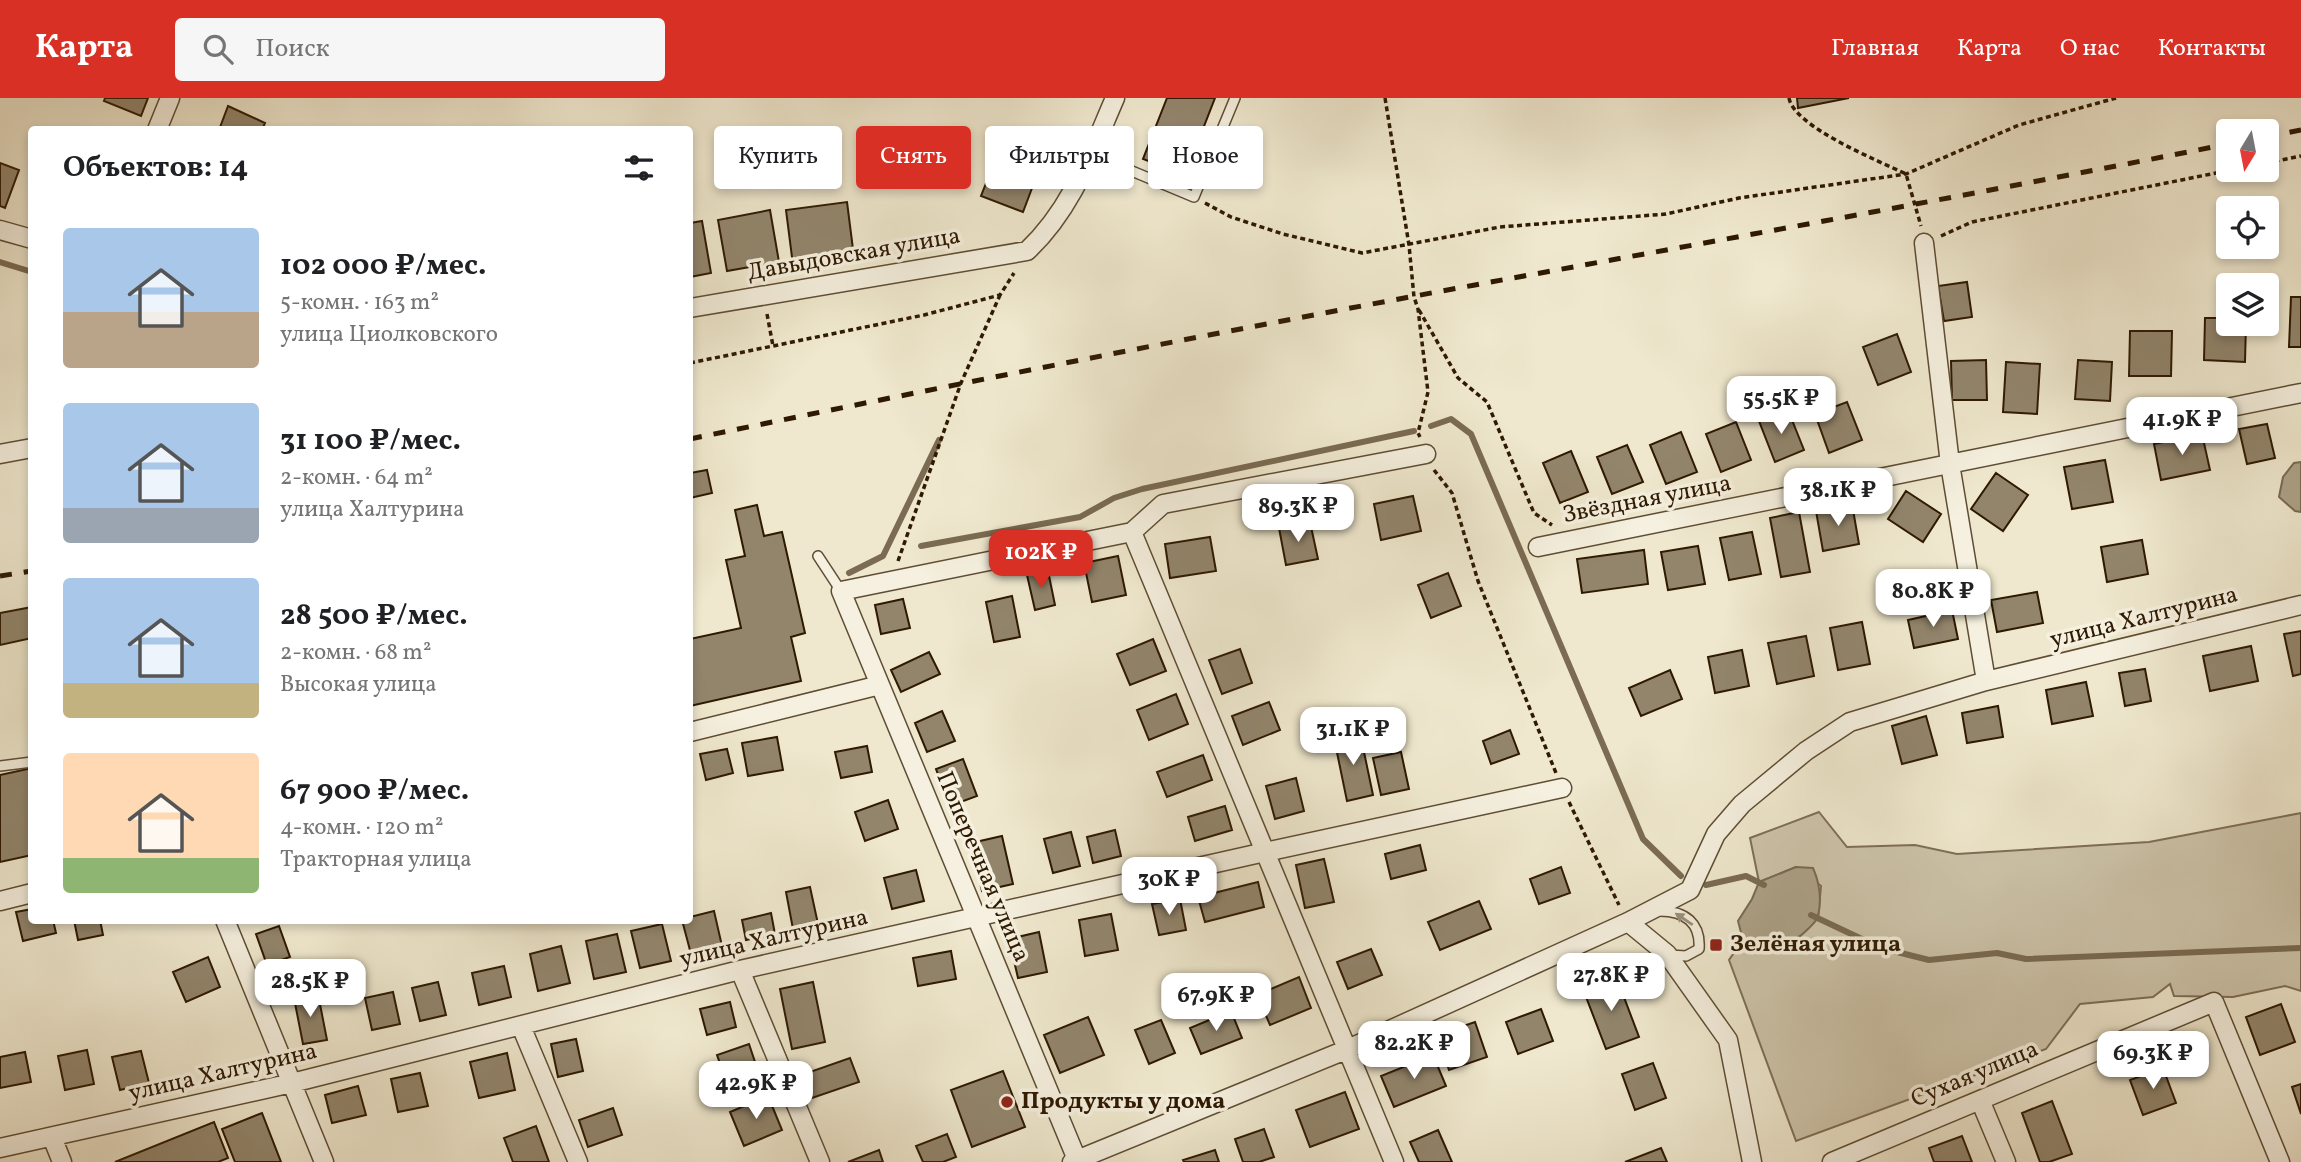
<!DOCTYPE html>
<html lang="ru">
<meta charset="utf-8">
<style>
:root{--surface:#fff;--page:#f6f6f6;--text:#202124;--muted:#757577;--accent:#d93025}
body{margin:0;font-family:Vollkorn,serif;background:var(--page);color:var(--text);height:100vh;display:flex;flex-direction:column;font-size:26px;white-space:nowrap}
*{box-sizing:border-box;margin:0}
p{font-size:23px;color:var(--muted)}
.icon{flex:none;width:38px;height:38px;fill:none;stroke:currentColor;stroke-width:2;stroke-linecap:round;stroke-linejoin:round}
.map{position:relative;flex:1;overflow:hidden}
.side{position:absolute;left:28px;top:28px;width:665px;height:798px;display:flex;flex-direction:column;background:var(--surface);border-radius:7px;box-shadow:0 4px 10px #0003}
.side>*{flex:none}
.banner{position:absolute;left:714px;top:28px;width:665px;height:63px;display:flex;gap:14px}
.needle{width:46px;rotate:190deg}
.tools{position:absolute;left:2216px;top:21px;display:grid;gap:14px}
.tools a{display:grid;place-items:center;width:63px;height:63px;border-radius:7px;background:var(--surface);box-shadow:0 4px 10px #0003;font-size:35px}
.price{position:absolute;translate:-50% -60px;padding:0 16px;border-radius:14px;background:#fff;color:#222;font-size:23px;line-height:46px;filter:drop-shadow(0 2px 4px #0008)}
.price::after{content:'';position:absolute;left:50%;top:42px;width:21px;height:16px;margin-left:-10px;background:inherit;clip-path:polygon(0 0,100% 0,50% 100%)}
.price.selected{background:var(--accent);color:#fff}
ul{padding:0;list-style:none}
li{display:flex;align-items:center;gap:21px;height:175px;padding:0 35px}
li span{display:grid;place-items:center;flex:none;width:196px;height:140px;border-radius:7px;color:#555}
li>.icon{margin-inline-start:auto}
span .icon{width:84px;height:84px;fill:#fffc;stroke-width:1}
li b{font-size:30px}
h2{display:flex;justify-content:space-between;align-items:center;height:84px;padding:0 35px;font-size:30px}
.tag{padding:0 24px;border-radius:7px;background:var(--surface);box-shadow:0 4px 10px #0003;font-size:24px;line-height:63px}
.tag.selected{background:var(--accent);color:#fff}
header{display:flex;align-items:center;gap:42px;box-sizing:border-box;height:98px;padding:0 35px;background:var(--accent);color:#fff}
header strong{font-size:33px}
nav{display:flex;gap:38px;margin-inline-start:auto;font-size:24px}
.search{width:490px;height:63px;background:var(--page);display:flex;align-items:center;gap:18px;box-sizing:border-box;padding:0 24px;border-radius:7px;color:var(--muted);font-size:26px}
.map>svg:first-child{display:block}
.green{fill:#cec5ab;stroke:#7e6f56;stroke-width:2}
.water{fill:#ada288;stroke:#7a6b52;stroke-width:2}
.lines{fill:none;stroke-linecap:round;stroke-linejoin:round}
.stream{stroke:#7a6b52;stroke-width:6}
.building{fill:#92856c;stroke:#2e1901;stroke-width:2}
.service-casing{stroke:#5e4d34;stroke-width:12}
.minor-casing{stroke:#5e4d34;stroke-width:21}
.path{stroke:#2e1901;stroke-width:3.5;stroke-dasharray:5 3.5;stroke-linecap:butt}
.service{stroke:#f5f0df;stroke-width:9}
.minor{stroke:#f5f0df;stroke-width:18}
.rail{stroke:#2e1901;stroke-width:5;stroke-dasharray:12 12;stroke-linecap:butt}
.oneway{fill:#9b8f7b}
.poi-dot{fill:#8f2418;stroke:#f5f0df;stroke-width:2.5}
.labels{text-anchor:middle;dominant-baseline:central;stroke-width:7;stroke-linejoin:round;paint-order:stroke}
.street-label{font-size:24px;fill:#2e1901;stroke:#f5f0df}
.poi-label{font-size:24px;font-weight:bold;fill:#2e1901;stroke:#f5f0df;text-anchor:start}
</style>
<header>
<strong>Карта</strong>
<div class="search"><svg class="icon" aria-label="search" viewBox="0 0 24 24"><circle cx="10" cy="10" r="6"/><path d="M15 15l6 6"/></svg>Поиск</div>
<nav><a>Главная</a><a>Карта</a><a>О нас</a><a>Контакты</a></nav>
</header>
<div class="map">
<svg width="2301" height="1064" viewBox="0 0 2301 1064">
<rect width="100%" height="100%" fill="#efe8ce"/>
<filter id="stains"><feTurbulence type="fractalNoise" baseFrequency=".00286" numOctaves="4"/><feColorMatrix values="0 0 0 0 .2 0 0 0 0 .09 0 0 0 0 .02 0 0 0 .5 -.17"/></filter>
<radialGradient id="worn" r=".72"><stop offset=".6" stop-color="#630" stop-opacity="0"/><stop offset="1" stop-color="#630" stop-opacity=".3"/></radialGradient>
<path class="green" d="M 1819,714 L 1847,749 L 1915,747 L 1957,756 L 2149,744 L 2301,715 L 2301,893 L 2285,888 L 2233,899 L 2174,898 L 2170,886 L 2153,899 L 2080,906 L 2046,951 L 1796,1043 L 1729,862 L 1743,842 L 1756,849 L 1818,821 L 1821,788 L 1796,769 L 1759,784 L 1750,740 Z"/>
<path class="water" d="M 2301,364 L 2301,414 L 2295,413 L 2279,399 L 2283,379 L 2294,365 Z
M 1796,769 L 1813,770 C 1820,786 1822,801 1818,818 C 1817,823 1812,827 1808,831 C 1791,849 1764,853 1743,842 L 1738,823 L 1752,801 L 1759,784 Z"/>
<g class="lines">
<path class="stream" d="M 0,164 L 32,174
M 1431,328 L 1451,321 L 1471,336 L 1643,741 L 1681,778
M 921,448 L 1080,419 L 1114,400 L 1142,391 L 1414,333
M 849,475 L 883,458 L 939,342
M 1706,787 L 1746,778 L 1764,787
M 1811,817 L 1881,850 L 1929,862 L 1997,855 L 2026,861 L 2301,850"/>
</g>
<path class="building" d="M 105,0 L 148,0 L 141,18 L 104,3 Z
M 1167,0 L 1215,0 L 1185,77 L 1143,61 Z
M 1797,0 L 1849,0 L 1798,10 Z
M 228,8 L 265,25 L 262,32 L 219,32 Z
M 1002,45 L 1043,61 L 1023,114 L 981,98 Z
M 0,65 L 19,72 L 5,110 L 0,108 Z
M 847,104 L 854,159 L 793,167 L 786,112 Z
M 770,112 L 779,164 L 727,173 L 718,122 Z
M 702,123 L 711,175 L 690,179 L 690,125 Z
M 1967,184 L 1972,219 L 1944,223 L 1938,188 Z
M 2291,199 L 2301,199 L 2301,249 L 2289,249 Z
M 2205,220 L 2228,220 L 2228,226 L 2246,226 L 2245,264 L 2204,262 Z
M 2130,233 L 2172,233 L 2171,278 L 2129,278 Z
M 1897,236 L 1911,274 L 1878,287 L 1863,249 Z
M 1986,262 L 1987,302 L 1952,302 L 1951,263 Z
M 2078,262 L 2112,264 L 2110,303 L 2075,301 Z
M 2006,264 L 2040,266 L 2037,316 L 2003,314 Z
M 1847,304 L 1862,342 L 1829,355 L 1815,316 Z
M 1788,312 L 1804,352 L 1775,364 L 1759,323 Z
M 1736,324 L 1751,362 L 1721,374 L 1706,336 Z
M 2267,326 L 2275,360 L 2247,366 L 2239,331 Z
M 1681,334 L 1697,374 L 1666,386 L 1650,347 Z
M 2202,336 L 2210,372 L 2161,382 L 2154,346 Z
M 1627,347 L 1643,384 L 1612,396 L 1597,359 Z
M 1571,353 L 1588,394 L 1560,405 L 1543,365 Z
M 2105,362 L 2113,404 L 2072,411 L 2064,369 Z
M 707,372 L 712,395 L 690,400 L 690,375 Z
M 1996,375 L 2028,397 L 2003,433 L 1971,411 Z
M 1906,393 L 1941,416 L 1923,444 L 1888,421 Z
M 1413,398 L 1421,433 L 1381,442 L 1374,406 Z
M 1852,406 L 1859,446 L 1823,453 L 1816,413 Z
M 757,407 L 764,438 L 782,434 L 805,535 L 791,539 L 801,583 L 690,608 L 690,541 L 741,530 L 726,462 L 745,458 L 735,412 Z
M 1799,414 L 1810,474 L 1781,479 L 1770,420 Z
M 1310,424 L 1318,461 L 1286,467 L 1279,430 Z
M 1752,434 L 1761,476 L 1729,482 L 1720,440 Z
M 1210,439 L 1216,473 L 1170,480 L 1165,446 Z
M 2142,442 L 2148,476 L 2107,484 L 2101,449 Z
M 1698,448 L 1705,486 L 1668,492 L 1661,454 Z
M 1644,452 L 1648,486 L 1582,495 L 1577,461 Z
M 1118,458 L 1126,497 L 1092,504 L 1084,465 Z
M 1048,473 L 1055,507 L 1035,512 L 1027,477 Z
M 1448,475 L 1461,508 L 1431,520 L 1418,487 Z
M 2037,494 L 2043,525 L 1997,534 L 1991,502 Z
M 1012,498 L 1020,539 L 994,544 L 986,504 Z
M 903,501 L 910,530 L 881,536 L 875,507 Z
M 32,509 L 32,540 L 0,547 L 0,515 Z
M 1952,512 L 1958,541 L 1914,550 L 1908,522 Z
M 1862,524 L 1870,566 L 1838,572 L 1830,530 Z
M 2301,533 L 2301,576 L 2293,578 L 2284,536 Z
M 1806,538 L 1814,578 L 1777,586 L 1768,545 Z
M 1153,541 L 1166,573 L 1130,587 L 1117,556 Z
M 2251,548 L 2258,583 L 2210,593 L 2203,558 Z
M 1240,551 L 1252,585 L 1222,596 L 1209,562 Z
M 1742,552 L 1749,588 L 1715,595 L 1708,559 Z
M 929,554 L 940,576 L 901,594 L 891,572 Z
M 2145,571 L 2151,603 L 2125,608 L 2119,575 Z
M 1670,572 L 1682,601 L 1641,618 L 1629,590 Z
M 2086,584 L 2093,618 L 2052,626 L 2046,592 Z
M 1176,596 L 1188,626 L 1149,642 L 1137,612 Z
M 1269,604 L 1280,632 L 1243,647 L 1232,618 Z
M 1998,608 L 2003,639 L 1967,645 L 1962,615 Z
M 942,613 L 955,643 L 927,654 L 915,625 Z
M 1926,618 L 1937,657 L 1902,666 L 1892,628 Z
M 1510,632 L 1519,656 L 1491,666 L 1483,643 Z
M 1360,635 L 1373,697 L 1347,703 L 1334,640 Z
M 777,639 L 783,672 L 748,678 L 742,645 Z
M 867,648 L 872,674 L 841,680 L 835,654 Z
M 727,651 L 733,675 L 706,682 L 700,656 Z
M 1401,654 L 1409,691 L 1381,697 L 1373,660 Z
M 1203,657 L 1212,682 L 1167,699 L 1157,674 Z
M 963,661 L 977,698 L 950,708 L 936,671 Z
M 32,670 L 32,757 L 0,764 L 0,677 Z
M 1296,680 L 1304,713 L 1275,721 L 1266,688 Z
M 888,702 L 898,731 L 865,743 L 855,714 Z
M 1225,708 L 1232,732 L 1195,743 L 1188,719 Z
M 1115,732 L 1121,758 L 1093,765 L 1087,739 Z
M 1071,734 L 1080,768 L 1053,775 L 1044,741 Z
M 1002,738 L 1013,786 L 982,793 L 971,745 Z
M 1420,747 L 1426,772 L 1391,781 L 1385,756 Z
M 1324,761 L 1334,804 L 1305,810 L 1296,767 Z
M 1561,769 L 1570,795 L 1539,806 L 1530,781 Z
M 916,772 L 924,803 L 892,811 L 884,780 Z
M 1258,784 L 1264,809 L 1205,824 L 1198,799 Z
M 810,789 L 818,826 L 793,831 L 786,794 Z
M 1180,801 L 1186,832 L 1159,837 L 1152,806 Z
M 1479,803 L 1491,831 L 1440,852 L 1428,824 Z
M 32,811 L 32,822 L 53,822 L 56,835 L 23,843 L 16,814 Z
M 714,813 L 722,848 L 691,856 L 682,822 L 690,822 L 690,819 Z
M 771,815 L 775,836 L 746,842 L 742,822 Z
M 1111,816 L 1118,852 L 1085,858 L 1079,822 Z
M 74,822 L 100,822 L 103,837 L 78,842 Z
M 662,826 L 671,863 L 640,870 L 631,833 Z
M 279,828 L 290,859 L 267,867 L 256,836 Z
M 1039,834 L 1047,874 L 1018,880 L 1009,841 Z
M 617,836 L 626,874 L 594,881 L 586,843 Z
M 561,848 L 570,885 L 538,893 L 530,856 Z
M 1371,851 L 1382,877 L 1348,891 L 1337,864 Z
M 951,853 L 956,881 L 918,888 L 913,860 Z
M 208,859 L 220,889 L 186,904 L 173,874 Z
M 504,868 L 511,899 L 479,907 L 472,875 Z
M 1616,878 L 1639,939 L 1606,951 L 1583,891 Z
M 1299,879 L 1311,910 L 1270,927 L 1257,897 Z
M 438,884 L 446,917 L 420,923 L 412,890 Z
M 813,884 L 825,944 L 792,951 L 780,891 Z
M 393,894 L 400,926 L 372,932 L 365,900 Z
M 318,896 L 327,942 L 303,946 L 294,900 Z
M 730,904 L 736,929 L 707,937 L 700,911 Z
M 2281,906 L 2295,944 L 2260,957 L 2246,919 Z
M 1541,911 L 1553,943 L 1518,956 L 1506,924 Z
M 1231,913 L 1242,940 L 1201,956 L 1190,930 Z
M 1088,919 L 1104,957 L 1060,975 L 1044,937 Z
M 1161,922 L 1175,955 L 1149,966 L 1135,932 Z
M 1475,924 L 1487,959 L 1449,972 L 1437,937 Z
M 576,941 L 583,973 L 558,979 L 551,946 Z
M 749,946 L 760,979 L 729,990 L 717,957 Z
M 87,952 L 94,986 L 65,992 L 58,958 Z
M 141,953 L 149,985 L 120,992 L 112,959 Z
M 25,954 L 31,984 L 0,990 L 0,959 Z
M 507,955 L 515,992 L 479,1000 L 470,964 Z
M 1433,957 L 1446,988 L 1394,1009 L 1381,978 Z
M 850,960 L 859,984 L 812,1000 L 804,976 Z
M 1653,965 L 1666,1000 L 1635,1012 L 1622,976 Z
M 2163,970 L 2176,1005 L 2143,1017 L 2130,982 Z
M 1003,973 L 1025,1029 L 972,1049 L 951,992 Z
M 420,975 L 428,1008 L 398,1014 L 391,981 Z
M 2301,986 L 2301,1016 L 2292,989 Z
M 358,988 L 366,1017 L 332,1025 L 325,997 Z
M 1345,994 L 1359,1031 L 1310,1049 L 1296,1012 Z
M 768,998 L 782,1032 L 744,1048 L 730,1014 Z
M 2052,1003 L 2072,1056 L 2049,1064 L 2040,1064 L 2022,1015 Z
M 613,1010 L 622,1037 L 588,1049 L 579,1022 Z
M 262,1015 L 281,1064 L 235,1064 L 222,1031 Z
M 214,1024 L 228,1060 L 218,1064 L 115,1064 Z
M 536,1028 L 549,1064 L 513,1064 L 504,1040 Z
M 1264,1031 L 1274,1059 L 1259,1064 L 1243,1064 L 1235,1041 Z
M 1438,1032 L 1452,1064 L 1419,1064 L 1410,1044 Z
M 947,1036 L 956,1059 L 943,1064 L 923,1064 L 916,1048 Z
M 1962,1038 L 1972,1064 L 1934,1064 L 1929,1050 Z
M 1661,1050 L 1667,1064 L 1625,1064 Z
M 879,1052 L 883,1064 L 848,1064 Z
M 1215,1052 L 1219,1064 L 1184,1064 L 1183,1062 Z"/>
<g class="lines">
<defs>
<path id="service" d="M 1091,56 L 1194,99 L 1235,0
M 818,458 L 841,493
M 0,668 L 32,664
M 1660,813 C 1685,813 1701,825 1699,851 L 1686,858 L 1669,857"/>
<path id="minor" d="M 157,32 L 170,0
M 0,132 L 32,141
M 1924,145 L 1950,366 L 1986,583
M 690,210 L 1027,153 C 1072,111 1091,55 1115,0
M 0,356 L 32,350
M 1132,434 L 1394,1064
M 1538,449 L 2301,295
M 690,634 L 880,587
M 0,803 L 32,795
M 225,822 L 324,1064
M 1628,824 L 1667,856 L 1728,942 L 1752,1064
M 740,872 L 820,1064
M 521,928 L 578,1064
M 1980,1002 L 2006,1064
M 52,1039 L 62,1064
M 0,1050 L 292,985 L 740,872 L 1265,754 L 1562,690
M 1072,1064 L 1348,951 L 1628,824 L 1690,792 L 1716,736 L 1742,706 L 1806,653 L 1850,624 L 1986,583 L 2301,507
M 1078,1064 L 841,493 L 1132,434 L 1163,406 L 1426,356
M 1832,1064 L 2214,904 L 2280,1064"/>
</defs>
<use href="#service" class="service-casing"/>
<use href="#minor" class="minor-casing"/>
<path class="path" d="M 1385,0 L 1409,147 L 1414,199 L 1418,211 L 1428,294 L 1418,335 L 1420,339
M 1789,0 C 1794,29 1879,63 1906,76 L 1921,128
M 2266,65 L 2301,58
M 1205,105 L 1231,119 L 1283,136 L 1362,155 L 1500,129 L 1666,116 L 1739,100 L 1906,76 L 2019,27 L 2116,0
M 1941,138 L 1972,124 L 2231,72
M 1419,212 L 1458,280 L 1487,304 L 1534,415 L 1552,427
M 767,216 L 773,248
M 690,265 L 924,217 L 1000,197 L 1014,175
M 1434,372 L 1452,395 L 1478,483 L 1556,675
M 898,463 L 961,285 L 1000,197
M 1569,704 L 1619,807"/>
<use href="#service" class="service"/>
<use href="#minor" class="minor"/>
<path class="rail" d="M 2266,39 L 2301,32
M 690,341 C 931,291 1173,243 1415,198 C 1686,148 1957,100 2228,46
M 0,478 L 32,473"/>
</g>
<defs><path id="oneway-solid" d="M-6-.8H1V-3.2L6.5 0L1 3.2V.8H-6Z" transform="scale(1.75)"/></defs>
<use class="oneway" href="#oneway-solid" transform="translate(1684 821) rotate(-146)"/>
<g class="poi-dot">
<rect x="1709" y="840" width="14" height="14" rx="3.5"/>
<circle cx="1007" cy="1004" r="7"/>
</g>
<g class="labels">
<g class="street-label">
<text transform="translate(854 157) rotate(-10)">Давыдовская улица</text>
<text transform="translate(1647 402) rotate(-11)">Звёздная улица</text>
<text transform="translate(2144 520) rotate(-14)">улица Халтурина</text>
<text transform="translate(982 769) rotate(67)">Поперечная улица</text>
<text transform="translate(774 841) rotate(-13)">улица Халтурина</text>
<text transform="translate(223 975) rotate(-13)">улица Халтурина</text>
<text transform="translate(1975 977) rotate(-23)">Сухая улица</text>
</g>
<g class="poi-label">
<text x="1730" y="847">Зелёная улица</text>
<text x="1021" y="1004">Продукты у дома</text>
</g>
</g>
<rect width="100%" height="100%" filter="url(#stains)"/>
<rect width="100%" height="100%" fill="url(#worn)"/>
</svg>
<div class="tools">
<a><svg class="needle" viewBox="-14 -14 28 28"><path d="M0-13l5 13h-10z" fill="#e53935"/><path d="M0 13l5-13h-10z" fill="#757577"/></svg></a>
<a><svg class="icon" aria-label="locate" viewBox="0 0 24 24"><circle cx="12" cy="12" r="6"/><path d="M12 2v4M12 18v4M2 12h4M18 12h4"/></svg></a>
<a><svg class="icon" aria-label="layers" viewBox="0 0 24 24"><path d="M12 4l9 5-9 5-9-5zM3 14l9 5 9-5"/></svg></a>
</div>
<b class="price" style="left:1781px;top:338px">55.5K ₽</b>
<b class="price" style="left:2182px;top:359px">41.9K ₽</b>
<b class="price" style="left:1838px;top:430px">38.1K ₽</b>
<b class="price" style="left:1298px;top:446px">89.3K ₽</b>
<b class="price selected" style="left:1041px;top:492px">102K ₽</b>
<b class="price" style="left:1933px;top:531px">80.8K ₽</b>
<b class="price" style="left:1353px;top:669px">31.1K ₽</b>
<b class="price" style="left:1169px;top:819px">30K ₽</b>
<b class="price" style="left:1611px;top:915px">27.8K ₽</b>
<b class="price" style="left:310px;top:921px">28.5K ₽</b>
<b class="price" style="left:1216px;top:935px">67.9K ₽</b>
<b class="price" style="left:1414px;top:983px">82.2K ₽</b>
<b class="price" style="left:2153px;top:993px">69.3K ₽</b>
<b class="price" style="left:756px;top:1023px">42.9K ₽</b>
<div class="banner">
<a class="tag">Купить</a>
<a class="tag selected">Снять</a>
<a class="tag">Фильтры</a>
<a class="tag">Новое</a>
</div>
<section class="side">
<h2>Объектов: 14<svg class="icon" aria-label="filters" viewBox="0 0 24 24"><path d="M4 7h16M4 17h16"/><circle cx="9" cy="7" r="2"/><circle cx="15" cy="17" r="2"/></svg></h2>
<ul>
<li><span style="background:linear-gradient(#a9c7e8 60%,#b9a48a 0)"><svg class="icon" aria-label="home" viewBox="0 0 24 24"><path d="M3 11l9-7 9 7M6 9v11h12V9"/></svg></span><div><b>102 000 ₽/мес.</b><p>5-комн. · 163 m²</p><p>улица Циолковского</p></div></li>
<li><span style="background:linear-gradient(#a9c7e8 75%,#9aa5b1 0)"><svg class="icon" aria-label="home" viewBox="0 0 24 24"><path d="M3 11l9-7 9 7M6 9v11h12V9"/></svg></span><div><b>31 100 ₽/мес.</b><p>2-комн. · 64 m²</p><p>улица Халтурина</p></div></li>
<li><span style="background:linear-gradient(#a9c7e8 75%,#c2b280 0)"><svg class="icon" aria-label="home" viewBox="0 0 24 24"><path d="M3 11l9-7 9 7M6 9v11h12V9"/></svg></span><div><b>28 500 ₽/мес.</b><p>2-комн. · 68 m²</p><p>Высокая улица</p></div></li>
<li><span style="background:linear-gradient(#ffd9b3 75%,#8fb573 0)"><svg class="icon" aria-label="home" viewBox="0 0 24 24"><path d="M3 11l9-7 9 7M6 9v11h12V9"/></svg></span><div><b>67 900 ₽/мес.</b><p>4-комн. · 120 m²</p><p>Тракторная улица</p></div></li>
</ul>
</section>
</div>
